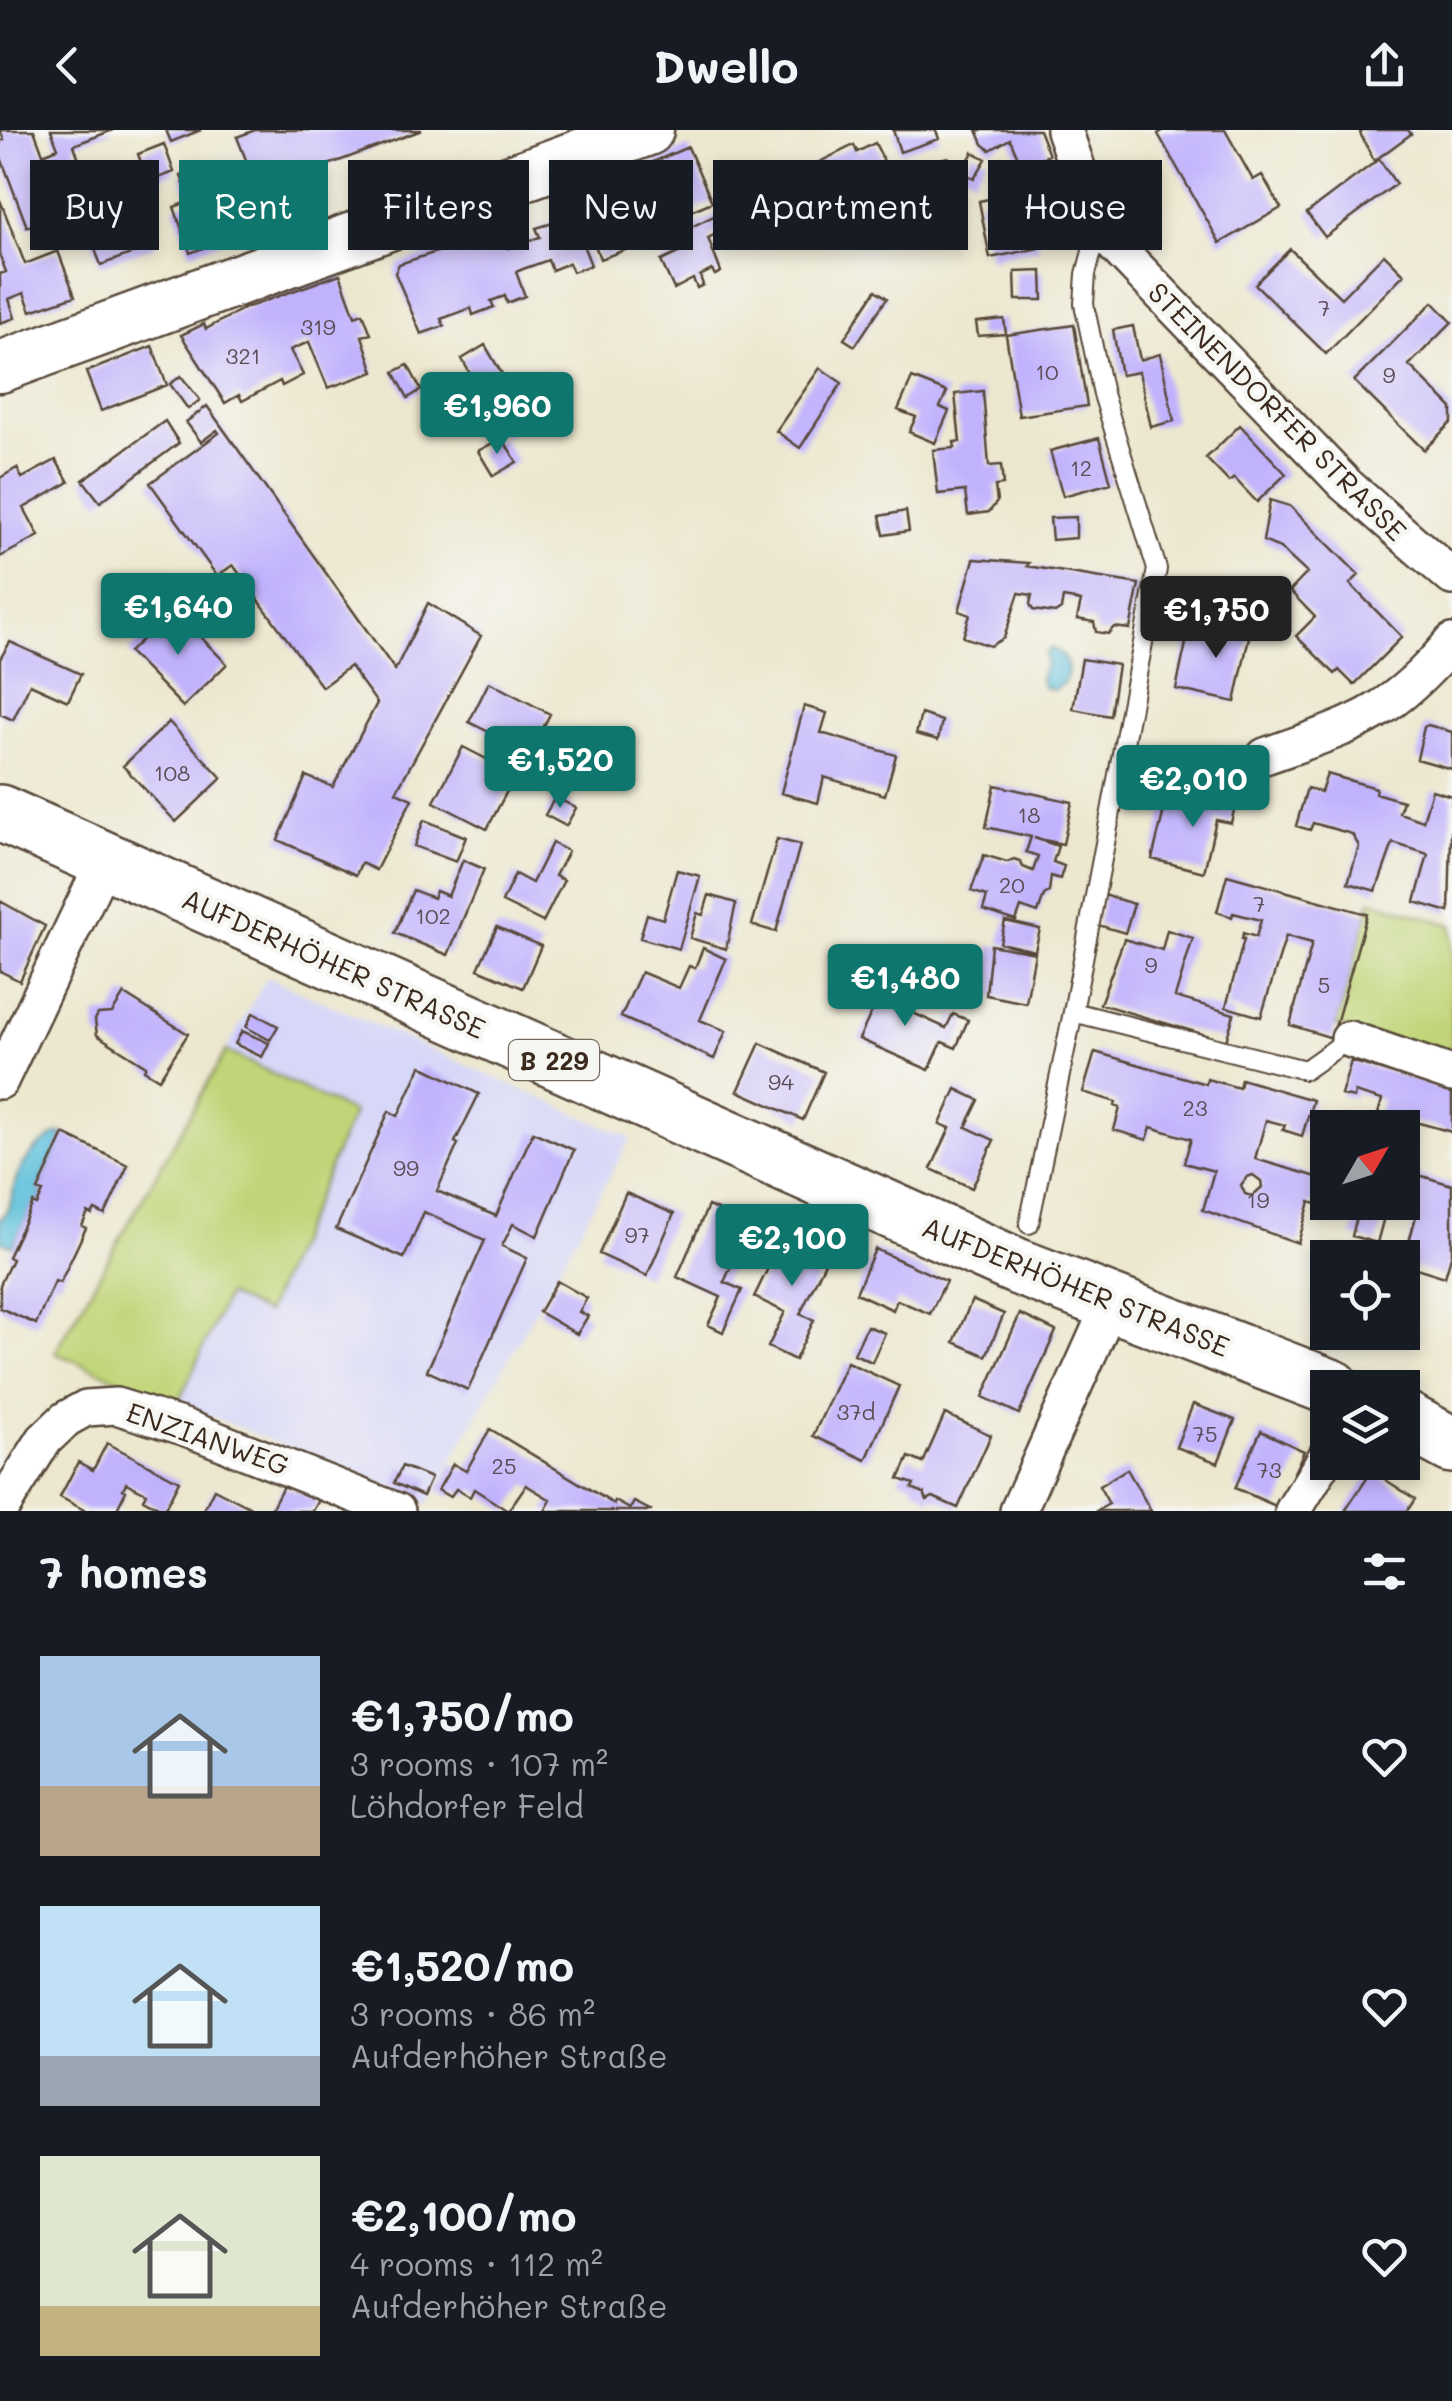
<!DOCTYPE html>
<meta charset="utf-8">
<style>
:root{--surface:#171b24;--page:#20242c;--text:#f1f3f6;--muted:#9ea1a6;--accent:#0f766e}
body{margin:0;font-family:Mali,sans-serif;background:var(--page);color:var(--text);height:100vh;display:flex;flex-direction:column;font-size:38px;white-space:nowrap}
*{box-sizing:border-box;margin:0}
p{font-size:32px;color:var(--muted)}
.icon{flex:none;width:55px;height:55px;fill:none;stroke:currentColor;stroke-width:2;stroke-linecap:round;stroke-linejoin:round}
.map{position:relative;height:1381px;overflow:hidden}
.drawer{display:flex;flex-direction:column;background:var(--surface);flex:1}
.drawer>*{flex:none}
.top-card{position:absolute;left:30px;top:30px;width:1392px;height:90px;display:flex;gap:20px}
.needle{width:65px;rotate:51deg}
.buttons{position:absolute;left:1310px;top:980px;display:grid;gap:20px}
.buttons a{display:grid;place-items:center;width:110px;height:110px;border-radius:0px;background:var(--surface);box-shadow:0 5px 15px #0003;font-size:50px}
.price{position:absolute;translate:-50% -85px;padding:0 22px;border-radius:10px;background:var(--accent);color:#fff;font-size:32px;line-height:65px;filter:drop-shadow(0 2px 5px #0008)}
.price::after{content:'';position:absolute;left:50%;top:60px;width:30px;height:22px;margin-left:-15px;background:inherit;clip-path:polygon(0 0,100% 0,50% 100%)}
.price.current{background:#222;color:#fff}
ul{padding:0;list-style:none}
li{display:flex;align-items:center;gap:30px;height:250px;padding:0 40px}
li span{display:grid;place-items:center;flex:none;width:280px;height:200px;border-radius:0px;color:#555}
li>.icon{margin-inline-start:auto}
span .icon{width:120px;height:120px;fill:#fffc;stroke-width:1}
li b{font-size:42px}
h2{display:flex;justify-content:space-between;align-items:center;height:120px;padding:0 40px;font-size:42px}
.chip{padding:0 35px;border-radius:0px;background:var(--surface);box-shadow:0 5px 15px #0003;font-size:35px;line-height:90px}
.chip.current{background:var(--accent);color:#fff}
header{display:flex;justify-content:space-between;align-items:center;height:130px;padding:0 40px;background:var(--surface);font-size:45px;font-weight:800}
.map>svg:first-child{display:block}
.built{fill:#d7d7f8}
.green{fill:#c1d578;stroke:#7e804b;stroke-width:2.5}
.water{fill:#5ec1dc;stroke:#4c767d;stroke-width:2.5}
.building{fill:#c1b2fd;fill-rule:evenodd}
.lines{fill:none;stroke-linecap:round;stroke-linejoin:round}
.service-casing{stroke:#564638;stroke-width:22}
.minor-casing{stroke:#564638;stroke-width:40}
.secondary-casing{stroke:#564638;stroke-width:55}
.primary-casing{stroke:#564638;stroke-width:60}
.service{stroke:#fff;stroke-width:18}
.minor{stroke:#fff;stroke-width:35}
.secondary{stroke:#fff;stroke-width:50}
.primary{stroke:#fff;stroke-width:55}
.labels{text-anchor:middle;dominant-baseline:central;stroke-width:9;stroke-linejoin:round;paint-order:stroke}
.number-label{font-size:22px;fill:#5c4c56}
.shield{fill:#f6f6f2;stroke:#73675e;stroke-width:2.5}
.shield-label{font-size:25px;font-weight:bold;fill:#3b2a1e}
.street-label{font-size:28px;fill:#3b2a1e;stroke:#f6f6f2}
</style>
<header><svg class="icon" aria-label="back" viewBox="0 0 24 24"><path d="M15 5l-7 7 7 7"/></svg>Dwello<svg class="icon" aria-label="share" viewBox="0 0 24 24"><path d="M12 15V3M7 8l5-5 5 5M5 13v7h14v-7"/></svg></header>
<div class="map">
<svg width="1452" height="1381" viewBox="0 0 1452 1381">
<rect width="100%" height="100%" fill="#f6f6f2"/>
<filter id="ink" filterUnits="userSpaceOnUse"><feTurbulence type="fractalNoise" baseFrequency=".01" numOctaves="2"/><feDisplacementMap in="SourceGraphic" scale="20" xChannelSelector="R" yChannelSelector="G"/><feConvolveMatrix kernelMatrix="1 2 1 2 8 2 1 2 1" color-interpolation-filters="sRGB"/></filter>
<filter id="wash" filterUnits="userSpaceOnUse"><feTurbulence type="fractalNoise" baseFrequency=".0048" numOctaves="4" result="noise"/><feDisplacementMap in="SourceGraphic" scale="40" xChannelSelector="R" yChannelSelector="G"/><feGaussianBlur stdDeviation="2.25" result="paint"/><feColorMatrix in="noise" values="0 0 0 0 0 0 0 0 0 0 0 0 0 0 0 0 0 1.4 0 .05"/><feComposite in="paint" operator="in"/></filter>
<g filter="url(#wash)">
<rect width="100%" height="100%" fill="#ece7ce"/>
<path class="built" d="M 267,847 L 631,1008 L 428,1374 L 55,1223 Z"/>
<path class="green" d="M 1371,770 L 1452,795 L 1452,933 L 1336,896 Z
M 226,921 L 353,983 L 266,1183 L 227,1165 L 178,1274 L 55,1223 Z"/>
<path class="water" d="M 1051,518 C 1070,527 1075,548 1054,560 L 1043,557 L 1040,548 L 1046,533 L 1045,524 Z
M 57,1004 L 64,1004 L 38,1059 L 43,1062 L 37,1075 L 33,1074 L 13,1116 L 0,1111 L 0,1090 C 14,1076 11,1061 18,1045 C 25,1028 41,1012 57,1004 Z"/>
<g id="blocks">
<path class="building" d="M 0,0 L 34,0 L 43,24 L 58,18 L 51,0 L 113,0 L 74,15 L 92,68 L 122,58 L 128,74 L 138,70 L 155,115 L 101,135 L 84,91 L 55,102 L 52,95 L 37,100 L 35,94 L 27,97 L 0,25 L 0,11 L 4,10 Z
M 166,0 L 201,0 L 171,12 Z
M 255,0 L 422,0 L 301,45 L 302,49 L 290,54 L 288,49 L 269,56 L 260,31 L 248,35 L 237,7 Z
M 893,0 L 936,0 L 939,9 L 900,22 Z
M 977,0 L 1039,0 L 1049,25 L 1022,37 L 1010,9 L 990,20 L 983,14 Z
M 1164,0 L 1225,0 L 1253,50 L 1262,45 L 1281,78 L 1220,113 L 1158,4 Z
M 1364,0 L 1408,0 L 1411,4 L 1374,31 L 1360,3 Z
M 875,13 L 895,53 L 772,112 L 749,67 L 854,15 L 857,22 Z
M 164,14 L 174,42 L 148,52 L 138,24 Z
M 688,17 L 712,72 L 674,88 L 651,33 Z
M 973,22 L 986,29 L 974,49 L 961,41 L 944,68 L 920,53 L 935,30 L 948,27 L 964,38 Z
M 1379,29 L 1396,54 L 1325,107 L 1307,83 Z
M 209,35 L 235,106 L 190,123 L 174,77 L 190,71 L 181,46 Z
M 1028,61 L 1039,118 L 990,128 L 979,71 Z
M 630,63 L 648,112 L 600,129 L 590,101 L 579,105 L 591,135 L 573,142 L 569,133 L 552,140 L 548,130 L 523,139 L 516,142 L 525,166 L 507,173 L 505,166 L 491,171 L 494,177 L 473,185 L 471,178 L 441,189 L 444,196 L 421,204 L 395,143 L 399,134 L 446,119 L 443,114 L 455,109 L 457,115 L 500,100 L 508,118 L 540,107 L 536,98 L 573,87 Z
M 0,70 L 25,134 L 58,121 L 75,166 L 31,181 L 24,163 L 9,169 L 15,188 L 0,193 L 0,144 L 6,142 L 0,126 Z
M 718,84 L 725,99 L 708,108 L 721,142 L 715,145 L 712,140 L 700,146 L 703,155 L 697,158 L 693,149 L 674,159 L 661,131 L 691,117 L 683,101 Z
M 1290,119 L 1341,168 L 1384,124 L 1404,144 L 1326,224 L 1255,154 Z
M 1042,141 L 1043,170 L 1016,170 L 1015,142 Z
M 340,144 L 355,186 L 363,183 L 371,204 L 362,206 L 374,242 L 328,258 L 309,212 L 290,220 L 303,245 L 282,256 L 280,251 L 242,271 L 239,265 L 225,273 L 181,205 L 204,194 L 206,199 L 243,179 Z
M 876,160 L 887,168 L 855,216 L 844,209 Z
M 1433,172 L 1452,192 L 1409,235 L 1452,278 L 1452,292 L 1424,320 L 1354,251 Z
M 1004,189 L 1006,204 L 978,206 L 976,192 Z
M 1074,195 L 1087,276 L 1019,286 L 1006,205 Z
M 1133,196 L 1140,230 L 1160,224 L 1174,291 L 1151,297 L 1139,242 L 1121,245 L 1113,200 Z
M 485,215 L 530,292 L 504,306 L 462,229 Z
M 152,216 L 167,255 L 101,281 L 86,242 Z
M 408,235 L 421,260 L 408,268 L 394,242 Z
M 820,238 L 842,253 L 800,318 L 776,301 Z
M 181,246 L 200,270 L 188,279 L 170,254 Z
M 912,248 L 947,262 L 940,277 L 949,281 L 935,313 L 909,302 L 916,287 L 898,280 Z
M 983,261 L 989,336 L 1001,335 L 1003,355 L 995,356 L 997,372 L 989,382 L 968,385 L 965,361 L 938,364 L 933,320 L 955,318 L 954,312 L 960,312 L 955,264 Z
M 207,276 L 395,540 L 428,473 L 481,506 L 396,662 L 412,669 L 376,740 L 361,733 L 356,745 L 278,710 L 306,646 L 333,657 L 377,573 L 350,536 L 322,557 L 233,435 L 217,446 L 150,353 L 219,303 L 217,300 L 201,312 L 186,292 Z
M 165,291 L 179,313 L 100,372 L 83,350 Z
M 1240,295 L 1286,344 L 1257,372 L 1234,348 L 1229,352 L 1206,328 Z
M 502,308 L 517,332 L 493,346 L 478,321 Z
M 1099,308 L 1111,353 L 1063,366 L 1050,321 Z
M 56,330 L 69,352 L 24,378 L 39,406 L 0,427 L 0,348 L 17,338 L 22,348 Z
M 1270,370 L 1290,376 L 1359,445 L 1350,454 L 1402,507 L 1354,555 L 1339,540 L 1335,544 L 1296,506 L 1315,487 L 1290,461 L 1307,443 L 1280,418 L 1263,411 Z
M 906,381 L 909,401 L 884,405 L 880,386 Z
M 1076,387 L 1076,408 L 1052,410 L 1050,388 Z
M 974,429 L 1029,433 L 1027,436 L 1139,454 L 1130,499 L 1114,497 L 1108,504 L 1096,502 L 1094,492 L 1077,489 L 1081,471 L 1063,468 L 1061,479 L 1055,483 L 1033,480 L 1030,474 L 1032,465 L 1019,463 L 1004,508 L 990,516 L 963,507 L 970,485 L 959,481 Z
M 1236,466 L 1269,467 L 1265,487 L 1235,481 Z
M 173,479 L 227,534 L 183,577 L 129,522 Z
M 1223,486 L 1252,493 L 1235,572 L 1176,559 L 1188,504 L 1217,510 Z
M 10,512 L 81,544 L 68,571 L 30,554 L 13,590 L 0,584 L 0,529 Z
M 1082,529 L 1118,535 L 1110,586 L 1073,579 Z
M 489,552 L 550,584 L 530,623 L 469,592 Z
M 804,576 L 827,583 L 821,603 L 896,625 L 885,665 L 824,647 L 818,673 L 781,663 Z
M 921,584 L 942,591 L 938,610 L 916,604 Z
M 169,592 L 222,648 L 176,692 L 123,636 Z
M 1428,595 L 1452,602 L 1452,639 L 1417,629 L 1424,597 Z
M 463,617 L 516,644 L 487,699 L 434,672 Z
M 1327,644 L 1376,658 L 1375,663 L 1403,671 L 1399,683 L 1423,691 L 1432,660 L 1452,666 L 1449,782 L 1415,772 L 1428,724 L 1393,713 L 1376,761 L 1348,753 L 1359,716 L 1352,704 L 1313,693 L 1310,700 L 1296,696 L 1307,658 L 1321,662 Z
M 995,655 L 1072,672 L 1063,714 L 1034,708 L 1058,716 L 1053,732 L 1064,736 L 1060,749 L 1051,746 L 1049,762 L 1044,765 L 1038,783 L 1021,777 L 1016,791 L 983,780 L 987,766 L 971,761 L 984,725 L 1007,732 L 1014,729 L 1020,731 L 1023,737 L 1033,741 L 1038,726 L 1026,722 L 1031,707 L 986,697 Z
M 1204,656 L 1238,664 L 1231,693 L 1216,690 L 1204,742 L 1152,729 L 1165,676 L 1197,683 Z
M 555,667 L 576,678 L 566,696 L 545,685 Z
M 424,690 L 466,707 L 456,732 L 414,716 Z
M 777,709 L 800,715 L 776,802 L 752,795 Z
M 552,713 L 568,721 L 555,746 L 564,750 L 543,792 L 502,772 L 515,744 L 532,753 Z
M 463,730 L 484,739 L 448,825 L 395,803 L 413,760 L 433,768 L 436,761 L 448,766 Z
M 677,740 L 700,746 L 679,819 L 640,808 L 647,784 L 663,789 Z
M 1227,745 L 1367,784 L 1332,908 L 1290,895 L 1312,813 L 1286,806 L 1261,887 L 1226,877 L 1244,809 L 1242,809 L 1243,803 L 1256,807 L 1261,790 L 1233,783 L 1232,787 L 1217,782 Z
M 709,765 L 736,773 L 726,819 L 690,808 L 697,783 L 703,785 Z
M 1104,765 L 1134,774 L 1125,803 L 1098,795 Z
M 0,771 L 45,796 L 20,851 L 0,841 Z
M 1005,791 L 1040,799 L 1035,821 L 1000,813 Z
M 497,797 L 541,816 L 523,858 L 478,839 Z
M 1167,800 L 1193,808 L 1175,867 L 1234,884 L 1226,911 L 1100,874 L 1124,809 L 1162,820 Z
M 991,815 L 1035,823 L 1026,873 L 986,865 Z
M 703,818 L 726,829 L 700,890 L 726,901 L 714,929 L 621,887 L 641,842 L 679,858 L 689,836 L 695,838 Z
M 868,849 L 886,854 L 880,868 L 946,898 L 953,884 L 968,890 L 956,918 L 942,912 L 929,940 L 859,909 L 872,881 L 857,874 Z
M 124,864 L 188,904 L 159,949 L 144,940 L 146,936 L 97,905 L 95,890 L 98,884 L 112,883 Z
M 253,883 L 278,896 L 270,910 L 246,897 Z
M 242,901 L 269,913 L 262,927 L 235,914 Z
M 760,913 L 824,942 L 803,990 L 738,961 Z
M 1095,922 L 1206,954 L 1207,949 L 1239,958 L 1241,949 L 1313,970 L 1302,1006 L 1283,1000 L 1285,995 L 1266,990 L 1255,1029 L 1317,1047 L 1328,1015 L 1328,1072 L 1388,1072 L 1377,1113 L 1352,1106 L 1357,1086 L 1310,1072 L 1298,1113 L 1203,1080 L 1214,1041 L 1184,1033 L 1191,1009 L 1151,997 L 1147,1010 L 1114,1000 L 1120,978 L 1115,976 L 1116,972 L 1083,962 ZM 1253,1045 L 1261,1051 L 1262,1057 L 1252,1066 L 1245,1064 L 1241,1055 L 1247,1047 Z
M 1351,931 L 1452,961 L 1452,1002 L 1412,991 L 1402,1020 L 1402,998 L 1374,998 L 1382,970 L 1355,962 L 1354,968 L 1341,965 Z
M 421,936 L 479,964 L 455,1012 L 458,1014 L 437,1061 L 496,1086 L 533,1002 L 574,1020 L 537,1106 L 513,1094 L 502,1116 L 527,1128 L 468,1260 L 427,1241 L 485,1110 L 424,1082 L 404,1128 L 336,1099 L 389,981 L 398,986 Z
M 956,959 L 979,970 L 966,997 L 994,1010 L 972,1058 L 931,1039 L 950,998 L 940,994 Z
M 64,1004 L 128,1035 L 105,1085 L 95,1080 L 92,1085 L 88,1083 L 82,1096 L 86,1098 L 60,1153 L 55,1151 L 36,1194 L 0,1178 L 0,1155 L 12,1129 L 8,1127 L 33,1073 L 37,1075 L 43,1062 L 38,1060 Z
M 1402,1040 L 1452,1055 L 1452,1123 L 1445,1147 L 1403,1134 L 1418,1079 L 1402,1075 Z
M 626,1063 L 674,1084 L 647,1146 L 599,1124 Z
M 708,1076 L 750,1094 L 724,1152 L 742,1160 L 723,1202 L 708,1195 L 721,1167 L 677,1147 Z
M 787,1099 L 831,1120 L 800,1184 L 814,1190 L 795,1230 L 768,1217 L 785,1182 L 754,1167 Z
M 875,1119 L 946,1151 L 930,1184 L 897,1170 L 893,1180 L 856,1163 Z
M 557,1151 L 587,1168 L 579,1182 L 588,1186 L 577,1204 L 539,1182 Z
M 972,1170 L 1004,1184 L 986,1226 L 954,1212 Z
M 1020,1184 L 1056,1201 L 1019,1284 L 983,1267 Z
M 867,1196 L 885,1203 L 872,1232 L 854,1224 Z
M 847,1232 L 899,1256 L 866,1330 L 813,1306 Z
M 1193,1274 L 1235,1290 L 1218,1333 L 1176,1317 Z
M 945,1284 L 991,1305 L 958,1378 L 933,1367 L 927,1370 L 924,1363 L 912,1358 L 914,1354 L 899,1349 L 909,1327 L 923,1333 Z
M 490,1299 L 614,1374 L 615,1371 L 630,1379 L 634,1372 L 652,1381 L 545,1381 L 551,1370 L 526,1355 L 508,1381 L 474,1359 L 470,1367 L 456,1359 L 450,1367 L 438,1360 L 453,1334 L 466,1341 Z
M 1261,1301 L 1304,1321 L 1278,1377 L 1235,1358 Z
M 107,1313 L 179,1351 L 164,1380 L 143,1369 L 146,1363 L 126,1353 L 123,1359 L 126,1361 L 116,1381 L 86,1381 L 60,1367 L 78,1332 L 93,1340 Z
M 402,1336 L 431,1348 L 423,1366 L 394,1353 Z
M 1127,1339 L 1151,1381 L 1096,1381 L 1109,1374 L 1099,1356 Z
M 1372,1341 L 1415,1369 L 1407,1381 L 1345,1381 Z
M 283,1356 L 319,1370 L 313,1381 L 270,1381 Z
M 214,1359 L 257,1381 L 203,1381 Z"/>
</g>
</g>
<g filter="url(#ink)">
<use href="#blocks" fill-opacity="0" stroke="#564638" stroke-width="2.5"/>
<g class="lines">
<defs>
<path id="service" d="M 1073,882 L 1305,940 L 1349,909
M 1029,1094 L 1073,882 L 1157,439 L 1103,264 L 1084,174 L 1086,144 L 1098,99"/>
<path id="minor" d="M 1064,0 L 1098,98 L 1345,354 L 1452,447
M 1265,626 C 1352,595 1390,587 1452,512
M 1349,909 L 1452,944
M 0,951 L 105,730
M 0,1380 L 44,1310 L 66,1289 L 86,1278 L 116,1276 L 184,1297 L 397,1381
M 1018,1381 L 1112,1171
M 1293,1381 L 1328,1324"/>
<path id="secondary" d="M 0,237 L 648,0"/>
<path id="primary" d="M 0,683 L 1016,1136 L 1333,1258
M 1402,1288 L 1452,1315"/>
</defs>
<use href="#service" class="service-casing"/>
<use href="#minor" class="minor-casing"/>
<use href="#secondary" class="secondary-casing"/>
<use href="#primary" class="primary-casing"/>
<use href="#service" class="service"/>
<use href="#minor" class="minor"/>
<use href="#secondary" class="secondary"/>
<use href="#primary" class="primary"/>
</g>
</g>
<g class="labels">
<g class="number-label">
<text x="1324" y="177">7</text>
<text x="318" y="196">319</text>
<text x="243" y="225">321</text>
<text x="1047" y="241">10</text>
<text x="1389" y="244">9</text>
<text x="1081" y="337">12</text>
<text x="172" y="642">108</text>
<text x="1029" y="684">18</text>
<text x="1012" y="754">20</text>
<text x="1259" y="773">7</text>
<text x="433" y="785">102</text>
<text x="1151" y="834">9</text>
<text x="1324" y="854">5</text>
<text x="781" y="951">94</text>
<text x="1195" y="977">23</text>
<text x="406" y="1037">99</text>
<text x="1258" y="1069">19</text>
<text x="637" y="1104">97</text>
<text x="856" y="1281">37d</text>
<text x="1205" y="1303">75</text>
<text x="504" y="1335">25</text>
<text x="1269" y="1339">73</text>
</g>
<rect class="shield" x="509" y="910" width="90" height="40" rx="8"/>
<g class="shield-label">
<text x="554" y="930">B 229</text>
</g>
<g class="street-label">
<text transform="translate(1278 281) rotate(45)">STEINENDORFER STRASSE</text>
<text transform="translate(334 833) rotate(24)">AUFDERHÖHER STRASSE</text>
<text transform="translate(1076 1156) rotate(22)">AUFDERHÖHER STRASSE</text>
<text transform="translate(208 1308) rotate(19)">ENZIANWEG</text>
</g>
</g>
</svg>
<div class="buttons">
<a><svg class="needle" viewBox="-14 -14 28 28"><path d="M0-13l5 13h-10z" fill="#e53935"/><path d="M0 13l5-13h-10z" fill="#9ea1a6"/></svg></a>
<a><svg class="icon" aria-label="locate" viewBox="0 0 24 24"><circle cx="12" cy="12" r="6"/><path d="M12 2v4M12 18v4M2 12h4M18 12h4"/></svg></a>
<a><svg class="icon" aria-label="layers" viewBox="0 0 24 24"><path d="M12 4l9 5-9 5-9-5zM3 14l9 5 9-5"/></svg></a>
</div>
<b class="price" style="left:497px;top:327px">€1,960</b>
<b class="price" style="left:178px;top:528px">€1,640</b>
<b class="price current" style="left:1216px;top:531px">€1,750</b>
<b class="price" style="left:560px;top:681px">€1,520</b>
<b class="price" style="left:1193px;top:700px">€2,010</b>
<b class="price" style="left:905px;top:899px">€1,480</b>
<b class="price" style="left:792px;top:1159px">€2,100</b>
<div class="top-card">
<a class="chip">Buy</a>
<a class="chip current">Rent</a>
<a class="chip">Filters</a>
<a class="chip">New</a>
<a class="chip">Apartment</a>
<a class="chip">House</a>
</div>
</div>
<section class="drawer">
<h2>7 homes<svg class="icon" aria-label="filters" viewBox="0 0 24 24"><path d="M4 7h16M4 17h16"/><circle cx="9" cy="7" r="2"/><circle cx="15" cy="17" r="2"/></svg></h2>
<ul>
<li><span style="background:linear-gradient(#a9c7e8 65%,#b9a48a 0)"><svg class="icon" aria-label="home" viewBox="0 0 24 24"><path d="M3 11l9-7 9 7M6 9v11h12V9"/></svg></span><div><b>€1,750/mo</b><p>3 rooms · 107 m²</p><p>Löhdorfer Feld</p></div><svg class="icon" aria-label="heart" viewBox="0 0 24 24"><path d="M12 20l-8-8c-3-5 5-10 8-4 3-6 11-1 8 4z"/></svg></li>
<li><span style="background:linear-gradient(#bfe0f5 75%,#9aa5b1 0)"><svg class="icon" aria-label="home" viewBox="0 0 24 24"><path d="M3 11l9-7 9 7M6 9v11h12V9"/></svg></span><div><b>€1,520/mo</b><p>3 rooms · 86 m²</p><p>Aufderhöher Straße</p></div><svg class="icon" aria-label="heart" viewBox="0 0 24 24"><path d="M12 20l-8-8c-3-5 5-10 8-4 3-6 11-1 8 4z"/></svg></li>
<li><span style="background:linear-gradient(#dfe7d0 75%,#c2b280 0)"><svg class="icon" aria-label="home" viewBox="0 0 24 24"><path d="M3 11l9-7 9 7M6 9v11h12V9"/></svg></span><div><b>€2,100/mo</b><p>4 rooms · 112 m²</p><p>Aufderhöher Straße</p></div><svg class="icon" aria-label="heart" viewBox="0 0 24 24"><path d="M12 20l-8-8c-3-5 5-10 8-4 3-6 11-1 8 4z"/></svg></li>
</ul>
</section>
